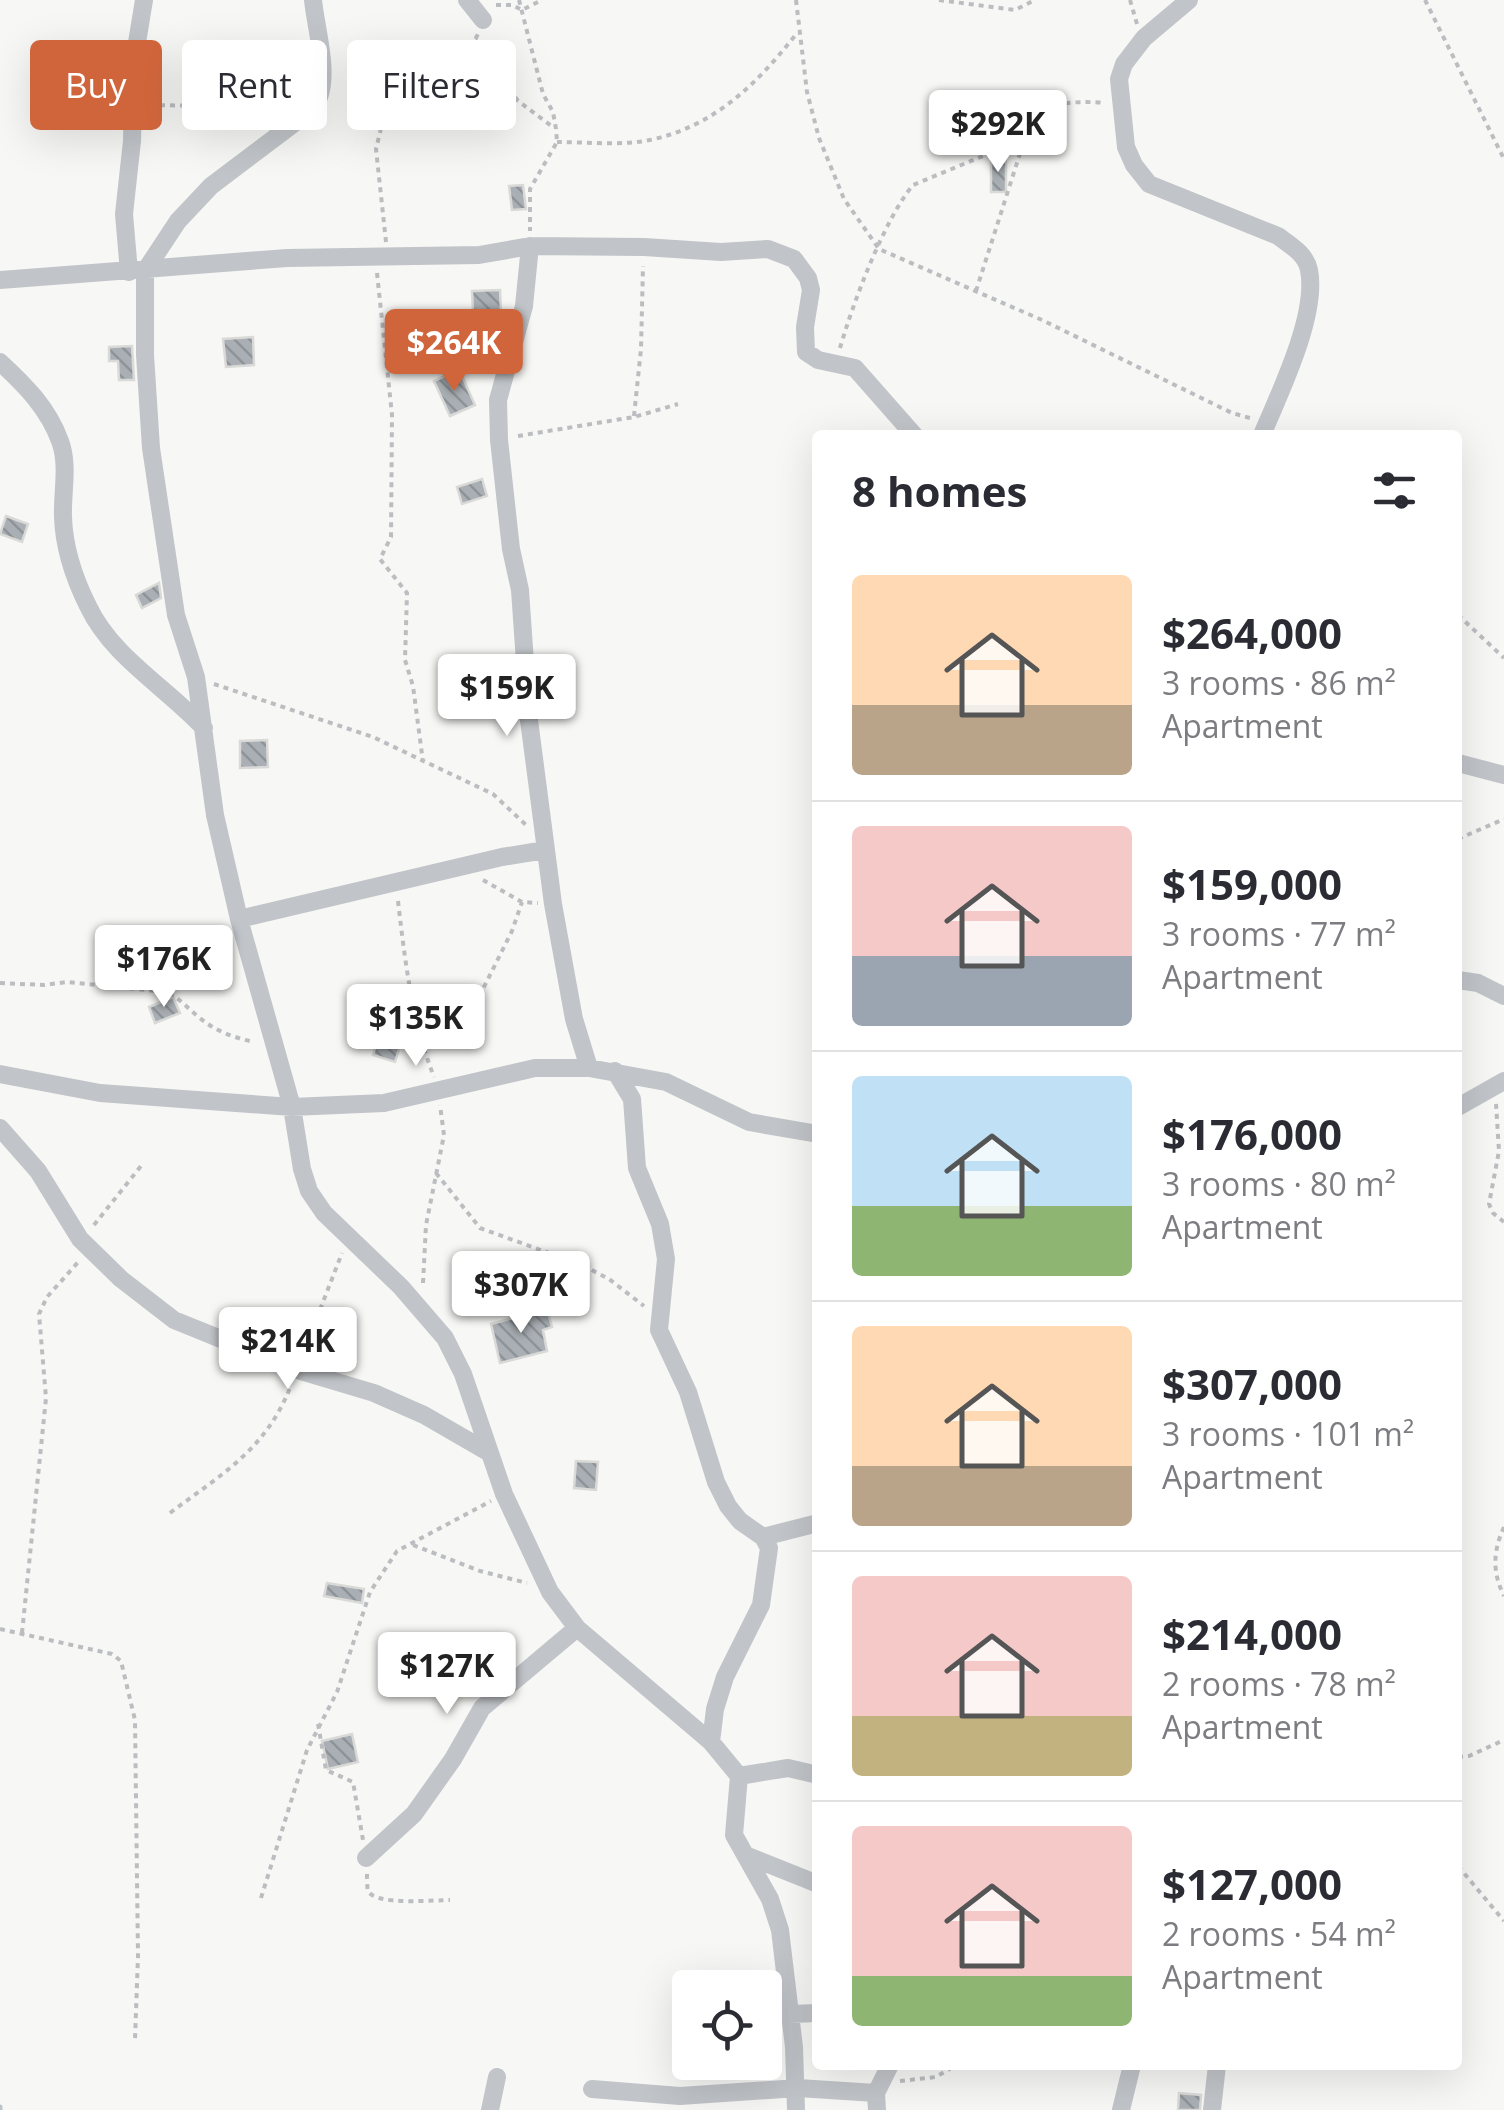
<!DOCTYPE html>
<meta charset="utf-8">
<style>
:root{--surface:#fff;--page:#f2f2f3;--text:#2b2b33;--muted:#7c7c81;--line:#e1e1e2;--accent:#d0653c}
body{margin:0;font-family:"Open Sans",sans-serif;background:var(--page);color:var(--text);height:100vh;display:flex;flex-direction:column;font-size:38px;white-space:nowrap}
*{box-sizing:border-box;margin:0}
p{font-size:32px;color:var(--muted)}
.icon{flex:none;width:55px;height:55px;fill:none;stroke:currentColor;stroke-width:2;stroke-linecap:round;stroke-linejoin:round}
.map{position:relative;flex:1;overflow:hidden}
.sheet{position:absolute;left:812px;top:430px;width:650px;height:1640px;display:flex;flex-direction:column;background:var(--surface);border-radius:10px;box-shadow:0 10px 40px #0002}
.sheet>*{flex:none}
.hud{position:absolute;left:30px;top:40px;width:632px;height:90px;display:flex;gap:20px}
.controls{position:absolute;left:672px;top:1970px;display:grid;gap:20px}
.controls a{display:grid;place-items:center;width:110px;height:110px;border-radius:10px;background:var(--surface);box-shadow:0 10px 40px #0002;font-size:50px}
.price{position:absolute;translate:-50% -85px;padding:0 22px;border-radius:10px;background:#fff;color:#222;font-size:32px;line-height:65px;filter:drop-shadow(0 2px 5px #0008)}
.price::after{content:'';position:absolute;left:50%;top:60px;width:30px;height:22px;margin-left:-15px;background:inherit;clip-path:polygon(0 0,100% 0,50% 100%)}
.price.on{background:var(--accent);color:#fff}
ul{padding:0;list-style:none}
li{display:flex;align-items:center;gap:30px;height:250px;padding:0 40px}
li+li{border-top:2px solid var(--line)}
li span{display:grid;place-items:center;flex:none;width:280px;height:200px;border-radius:10px;color:#555}
li>.icon{margin-inline-start:auto}
span .icon{width:120px;height:120px;fill:#fffc;stroke-width:1}
li b{font-size:42px}
h2{display:flex;justify-content:space-between;align-items:center;height:120px;padding:0 40px;font-size:42px}
.chip{padding:0 35px;border-radius:10px;background:var(--surface);box-shadow:0 10px 40px #0002;font-size:35px;line-height:90px}
.chip.on{background:var(--accent);color:#fff}
.map>svg:first-child{display:block}
.lines{fill:none;stroke-linecap:round;stroke-linejoin:round}
.stream{stroke:#bcc4c9;stroke-width:5}
.building{fill:url(#building-back-hatch);stroke:#d9d9d7;stroke-width:2.5}
.path{stroke:#bbbdc0;stroke-width:4;stroke-dasharray:5 5;stroke-linecap:butt}
.minor{stroke:#c1c4c8;stroke-width:18}
</style>
<div class="map">
<svg width="1504" height="2110" viewBox="0 0 1504 2110">
<defs>
<pattern id="building-back-hatch" width="6" height="6" patternUnits="userSpaceOnUse" patternTransform="scale(2.5)"><rect width="6" height="6" fill="#a9afb4"/><path d="M-1 5l2 2M0 0l6 6M5-1l2 2" fill="none" stroke="#8e9398"/></pattern>
</defs>
<rect width="100%" height="100%" fill="#f7f7f5"/>
<g class="lines">
<path class="stream" d="M 0,2107 L 0,2110"/>
</g>
<path class="building" d="M 991,158 L 1006,158 L 1006,192 L 991,192 Z
M 523,185 L 526,209 L 512,210 L 509,186 Z
M 500,290 L 501,311 L 473,312 L 472,291 Z
M 253,337 L 254,365 L 226,367 L 223,339 Z
M 132,346 L 134,380 L 119,380 L 118,361 L 109,361 L 109,347 Z
M 451,373 L 454,380 L 462,376 L 475,405 L 450,416 L 434,381 Z
M 482,479 L 487,496 L 462,504 L 457,487 Z
M 6,516 L 28,524 L 22,542 L 0,534 Z
M 159,583 L 161,598 L 142,608 L 136,595 Z
M 267,740 L 268,767 L 240,768 L 240,741 Z
M 173,997 L 180,1013 L 155,1023 L 149,1007 Z
M 382,1024 L 405,1031 L 395,1062 L 373,1055 Z
M 547,1309 L 552,1327 L 543,1330 L 547,1351 L 500,1363 L 491,1324 Z
M 576,1461 L 598,1462 L 596,1490 L 574,1488 Z
M 327,1583 L 364,1589 L 362,1603 L 324,1596 Z
M 352,1734 L 358,1762 L 328,1769 L 322,1741 Z
M 1179,2093 L 1201,2095 L 1200,2110 L 1178,2110 Z"/>
<g class="lines">
<path class="path" d="M 519,0 L 543,94 L 553,112 L 556,129 L 557,142 L 530,189 L 530,231
M 796,0 L 807,92 L 819,138 L 844,199 L 879,249 L 1042,320 L 1232,413 L 1250,418
M 939,0 L 1015,10 L 1035,0
M 1130,0 L 1137,24
M 1425,0 L 1504,159
M 496,5 L 512,5 L 522,10 L 542,0
M 475,40 L 518,101 L 554,128
M 150,105 L 264,107 L 290,103
M 557,142 C 586,142 621,146 650,140 C 715,126 757,84 797,33
M 386,242 L 376,149 L 384,116 L 416,94 L 435,63 L 475,40 L 478,34
M 377,273 L 392,415 L 391,537 L 380,559 L 407,593 L 405,660 L 413,686 L 423,762
M 976,291 L 1032,116 C 1048,101 1085,101 1105,103
M 840,348 C 853,303 884,220 913,185 L 1024,139
M 634,416 L 641,349 L 643,266
M 518,436 L 634,417 L 678,404
M 1458,615 L 1504,658
M 214,684 L 373,737 L 493,794 L 526,825
M 1458,839 L 1504,819
M 483,880 L 522,902 L 538,903
M 398,901 C 405,961 412,1021 434,1077
M 0,983 L 44,985 L 67,982 L 166,992 C 180,998 188,1009 200,1018 C 215,1031 235,1038 254,1042
M 421,1047 L 468,1019 L 512,931 L 522,902
M 1496,1104 L 1499,1151 L 1489,1204 L 1493,1213 L 1504,1222
M 436,1173 L 480,1228 L 582,1265 L 609,1279 L 644,1306
M 94,1225 L 141,1166
M 423,1283 L 426,1225 L 444,1135 L 440,1105
M 302,1356 L 342,1253
M 170,1513 C 222,1474 265,1450 290,1388
M 1504,1527 C 1493,1551 1492,1572 1504,1596
M 413,1545 L 480,1571 L 527,1583
M 0,1629 L 112,1654 L 121,1661 L 135,1720 L 138,1956 L 135,2040
M 22,1633 L 46,1398 L 39,1314 L 47,1297 L 80,1260
M 318,1724 L 326,1770 L 353,1782 L 363,1840
M 1458,1757 L 1469,1756 L 1504,1740
M 1458,1866 L 1504,1921
M 367,1874 C 367,1876 367,1889 368,1891 C 376,1906 434,1900 450,1900
M 261,1898 L 307,1750 L 337,1692 L 370,1592 L 397,1551 L 491,1501
M 900,2081 L 936,2077 L 956,2065"/>
<path class="minor" d="M 313,0 C 316,32 333,82 313,109 L 211,186 L 178,221 L 145,271 L 145,355 L 151,448 L 176,615 L 196,677 L 215,815 L 239,919 L 292,1107 L 302,1169 L 309,1191 L 324,1213 L 401,1287 L 445,1338 L 463,1374 L 504,1494 L 550,1592 L 577,1628 L 711,1742 L 739,1776 L 734,1835 L 770,1899 L 780,1930 L 794,2047 L 796,2110
M 467,0 L 483,20
M 1189,0 L 1144,38 L 1124,64 L 1119,79 L 1126,147 L 1134,165 L 1149,184 L 1278,236 C 1290,245 1306,254 1309,270 C 1318,315 1279,394 1262,435
M 530,246 L 524,306 L 498,400 L 499,440 L 511,549 L 520,590 L 529,720 L 553,904 L 574,1019 L 589,1068
M 129,272 L 124,214 L 132,141 L 134,61 L 144,0
M 0,280 L 287,258 L 479,255 L 530,246 L 644,247 L 721,252 L 768,249 L 794,259 L 808,278 L 811,290 L 805,327 L 806,352 L 818,360 L 855,368 L 914,435
M 0,362 C 25,385 48,408 60,441 C 69,465 62,492 63,517 C 64,548 74,578 88,606 C 112,657 166,687 204,728
M 1458,763 L 1504,775
M 239,919 L 502,857 L 545,850
M 1458,980 L 1478,983 L 1504,996
M 615,1071 L 632,1099 L 637,1168 L 660,1224 L 666,1259 L 659,1330 L 688,1392 L 716,1482 L 728,1506 L 740,1521 L 763,1537 L 769,1548 L 761,1605 L 725,1677 L 715,1709 L 711,1742
M 0,1074 L 100,1093 L 292,1107 L 384,1103 L 535,1068 L 589,1068 L 666,1082 L 749,1122 L 818,1134
M 1458,1107 L 1504,1081
M 0,1128 L 38,1171 L 80,1239 L 121,1279 L 174,1320 L 297,1370 L 374,1393 L 424,1415 L 488,1452
M 763,1537 L 818,1523
M 739,1776 L 788,1768 L 818,1775
M 748,1856 L 818,1884
M 366,1858 L 414,1814 L 453,1759 L 482,1708 L 577,1628
M 790,2014 L 818,2013
M 592,2089 L 680,2096 L 798,2088 L 876,2093
M 490,2110 L 497,2077
M 877,2110 L 876,2093 L 890,2065
M 1121,2110 L 1132,2065
M 1212,2110 L 1217,2065"/>
</g>
</svg>
<div class="controls">
<a><svg class="icon" aria-label="locate" viewBox="0 0 24 24"><circle cx="12" cy="12" r="6"/><path d="M12 2v4M12 18v4M2 12h4M18 12h4"/></svg></a>
</div>
<b class="price" style="left:998px;top:175px">$292K</b>
<b class="price on" style="left:454px;top:394px">$264K</b>
<b class="price" style="left:507px;top:739px">$159K</b>
<b class="price" style="left:164px;top:1010px">$176K</b>
<b class="price" style="left:416px;top:1069px">$135K</b>
<b class="price" style="left:521px;top:1336px">$307K</b>
<b class="price" style="left:288px;top:1392px">$214K</b>
<b class="price" style="left:447px;top:1717px">$127K</b>
<div class="hud">
<a class="chip on">Buy</a>
<a class="chip">Rent</a>
<a class="chip">Filters</a>
</div>
<section class="sheet">
<h2>8 homes<svg class="icon" aria-label="filters" viewBox="0 0 24 24"><path d="M4 7h16M4 17h16"/><circle cx="9" cy="7" r="2"/><circle cx="15" cy="17" r="2"/></svg></h2>
<ul>
<li><span style="background:linear-gradient(#ffd9b3 65%,#b9a48a 0)"><svg class="icon" aria-label="home" viewBox="0 0 24 24"><path d="M3 11l9-7 9 7M6 9v11h12V9"/></svg></span><div><b>$264,000</b><p>3 rooms · 86 m²</p><p>Apartment</p></div></li>
<li><span style="background:linear-gradient(#f6c9c9 65%,#9aa5b1 0)"><svg class="icon" aria-label="home" viewBox="0 0 24 24"><path d="M3 11l9-7 9 7M6 9v11h12V9"/></svg></span><div><b>$159,000</b><p>3 rooms · 77 m²</p><p>Apartment</p></div></li>
<li><span style="background:linear-gradient(#bfe0f5 65%,#8fb573 0)"><svg class="icon" aria-label="home" viewBox="0 0 24 24"><path d="M3 11l9-7 9 7M6 9v11h12V9"/></svg></span><div><b>$176,000</b><p>3 rooms · 80 m²</p><p>Apartment</p></div></li>
<li><span style="background:linear-gradient(#ffd9b3 70%,#b9a48a 0)"><svg class="icon" aria-label="home" viewBox="0 0 24 24"><path d="M3 11l9-7 9 7M6 9v11h12V9"/></svg></span><div><b>$307,000</b><p>3 rooms · 101 m²</p><p>Apartment</p></div></li>
<li><span style="background:linear-gradient(#f6c9c9 70%,#c2b280 0)"><svg class="icon" aria-label="home" viewBox="0 0 24 24"><path d="M3 11l9-7 9 7M6 9v11h12V9"/></svg></span><div><b>$214,000</b><p>2 rooms · 78 m²</p><p>Apartment</p></div></li>
<li><span style="background:linear-gradient(#f6c9c9 75%,#8fb573 0)"><svg class="icon" aria-label="home" viewBox="0 0 24 24"><path d="M3 11l9-7 9 7M6 9v11h12V9"/></svg></span><div><b>$127,000</b><p>2 rooms · 54 m²</p><p>Apartment</p></div></li>
</ul>
</section>
</div>
